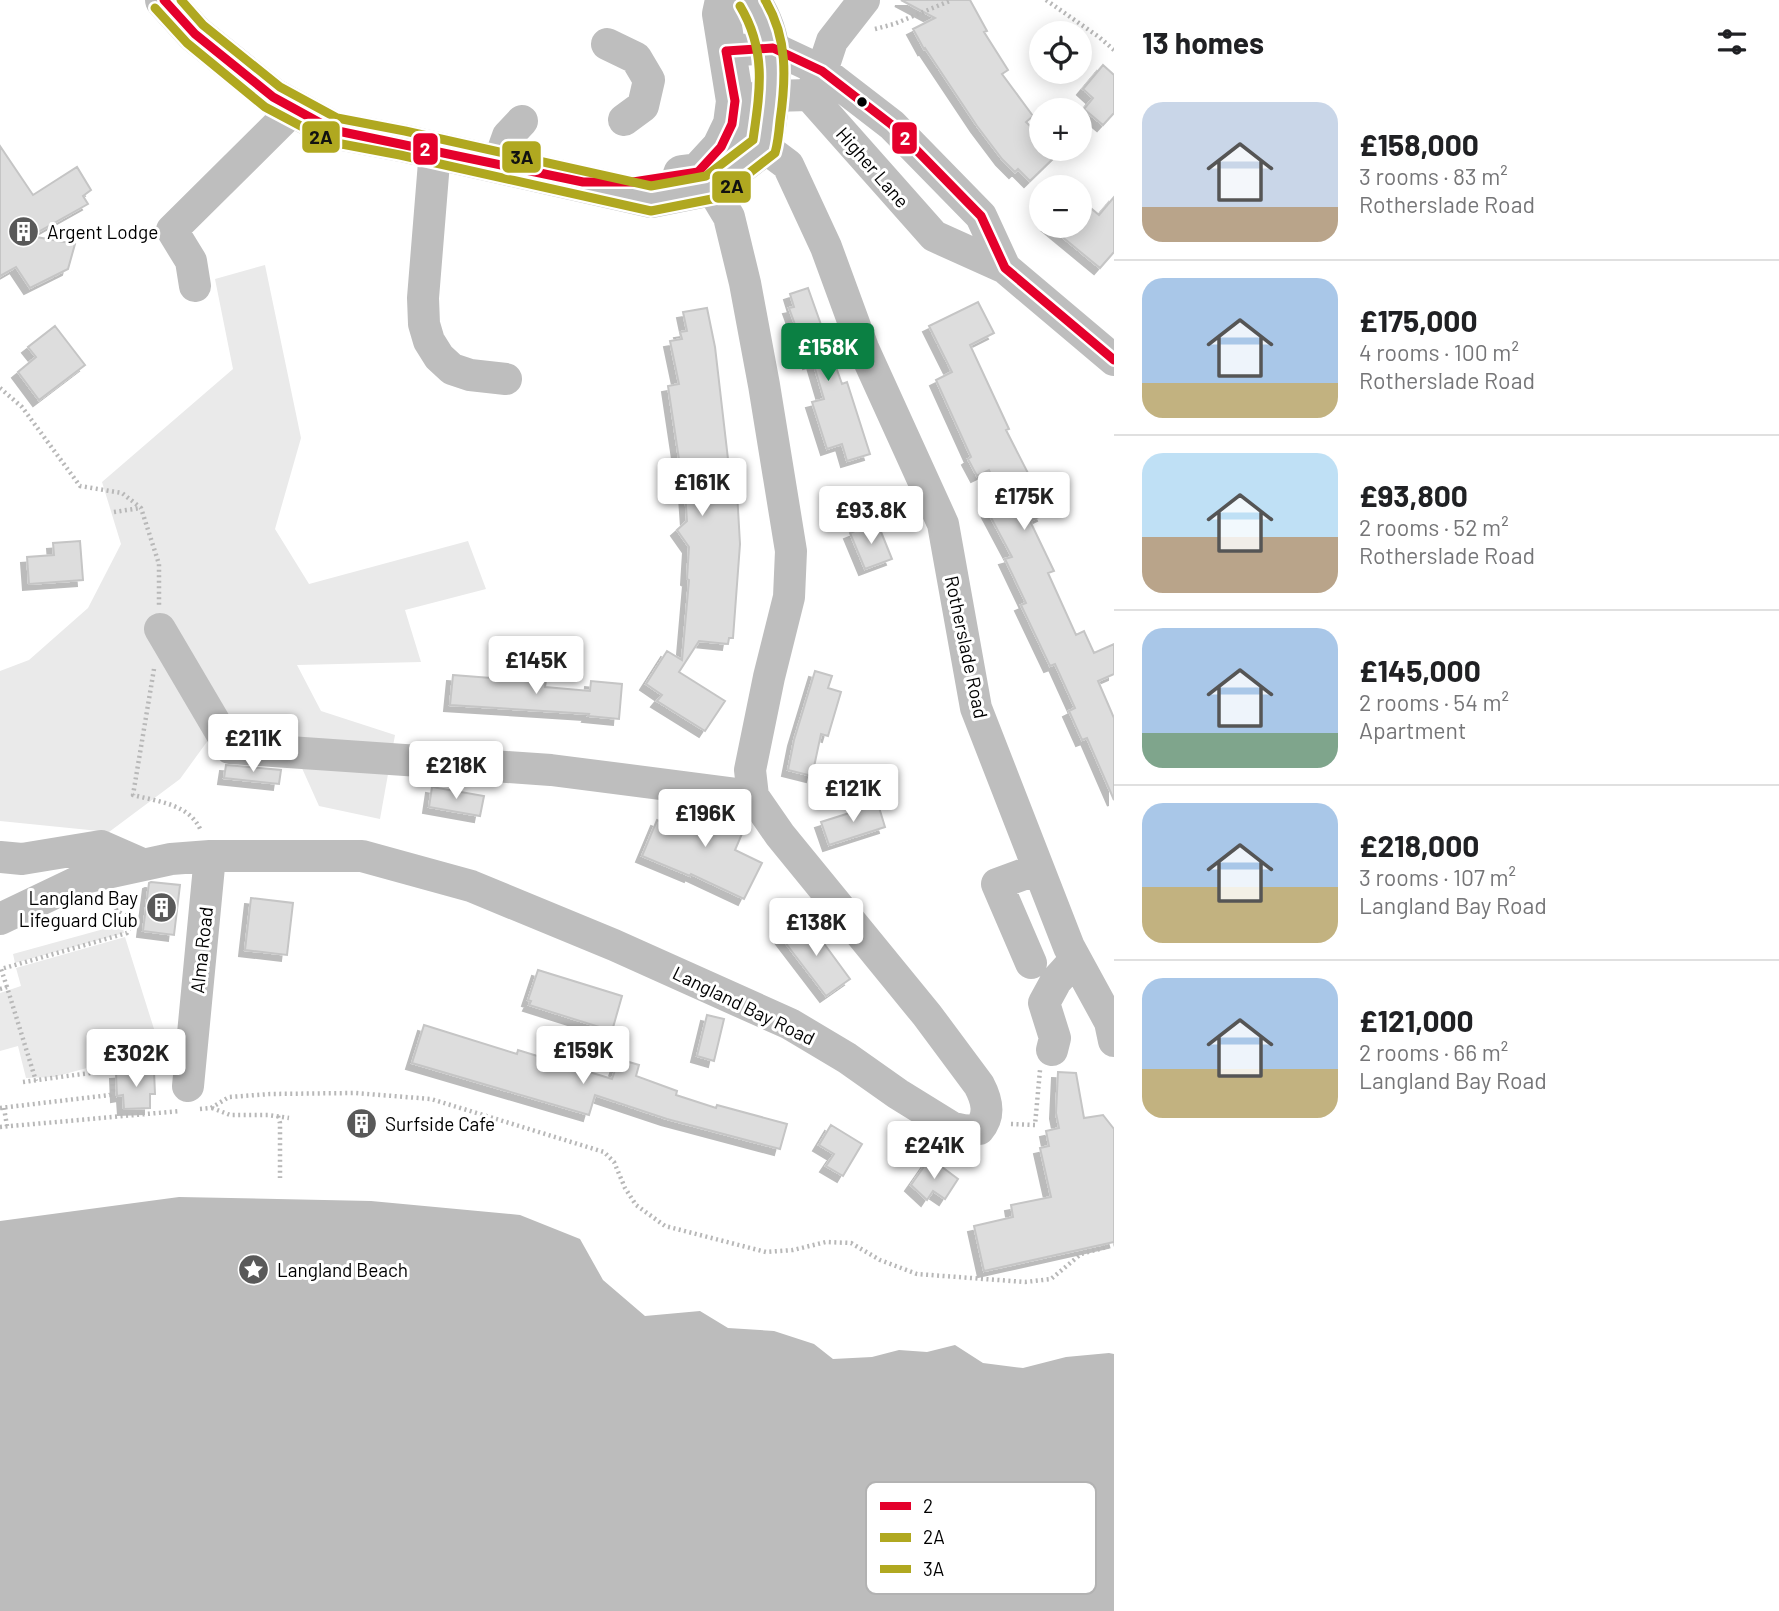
<!DOCTYPE html>
<meta charset="utf-8">
<style>
:root{--surface:#fff;--page:#f2f2f2;--text:#202124;--muted:#757577;--line:#e0e0e0;--accent:#0b8043}
body{margin:0;font-family:Barlow,sans-serif;background:var(--page);color:var(--text);height:100vh;display:flex;flex-direction:column;font-size:26px;white-space:nowrap}
*{box-sizing:border-box;margin:0}
p{font-size:23px;color:var(--muted)}
.icon{flex:none;width:38px;height:38px;fill:none;stroke:currentColor;stroke-width:2;stroke-linecap:round;stroke-linejoin:round}
.map{position:relative;flex:1;overflow:hidden}
.details{display:flex;flex-direction:column;background:var(--surface);width:665px}
.details>*{flex:none}
.controls{position:absolute;left:1029px;top:21px;display:grid;gap:14px}
.controls a{display:grid;place-items:center;width:63px;height:63px;border-radius:50%;background:var(--surface);box-shadow:0 4px 18px #0003;font-size:35px}
.price{position:absolute;translate:-50% -60px;padding:0 16px;border-radius:7px;background:#fff;color:#222;font-size:23px;line-height:46px;filter:drop-shadow(0 2px 4px #0008)}
.price::after{content:'';position:absolute;left:50%;top:42px;width:21px;height:16px;margin-left:-10px;background:inherit;clip-path:polygon(0 0,100% 0,50% 100%)}
.price.current{background:var(--accent);color:#fff}
ul{padding:0;list-style:none}
li{display:flex;align-items:center;gap:21px;height:175px;padding:0 28px}
li+li{border-top:2px solid var(--line)}
li span{display:grid;place-items:center;flex:none;width:196px;height:140px;border-radius:21px;color:#555}
li>.icon{margin-inline-start:auto}
span .icon{width:84px;height:84px;fill:#fffc;stroke-width:1}
li b{font-size:30px}
h2{display:flex;justify-content:space-between;align-items:center;height:84px;padding:0 28px;font-size:30px}
main{display:flex;flex:1;min-height:0}
.map>svg:first-child{display:block}
.green{fill:#eaeaea}
.water{fill:#bcbcbc}
.building{fill:#ddd;stroke:#c5c5c5;stroke-width:2;filter:url(#shadow)}
.lines{fill:none;stroke-linecap:round;stroke-linejoin:round}
.path{stroke:#b8b8b8;stroke-width:4.5;stroke-dasharray:2 3.5;stroke-linecap:butt}
.minor{stroke:#bebebe;stroke-width:32}
.major{stroke:#bdbdbd;stroke-width:38}
.bus-1-casing{stroke:#fff;stroke-width:14}
.bus-2-casing{stroke:#fff;stroke-width:14}
.bus-3-casing{stroke:#fff;stroke-width:14}
.bus-1{stroke:#e4002b;stroke-width:9}
.bus-2{stroke:#b0a820;stroke-width:9}
.bus-3{stroke:#b0a820;stroke-width:9}
.bus-dot{fill:#000;stroke:#fff;stroke-width:2.5}
.labels{text-anchor:middle;dominant-baseline:central;stroke-width:6;stroke-linejoin:round;paint-order:stroke}
.street-label{font-size:19px;fill:#000;stroke:#fff}
.poi-label{font-size:19px;fill:#000;stroke:#fff;text-anchor:start}
.key{fill:#fff;stroke:#b2b2b2;stroke-width:2}
.key-label{font-size:19px;fill:#000}
.line-badge{stroke:#fff;stroke-width:2.5}
.badge-label{font-size:19px;text-anchor:middle;font-weight:bold;fill:#fff}
.pale-badge-label{font-size:19px;text-anchor:middle;font-weight:bold;fill:#111}
</style>
<main>
<div class="map">
<svg width="1114" height="1611" viewBox="0 0 1114 1611">
<defs>
<filter id="shadow"><feDropShadow dx="-6" dy="6" stdDeviation="0" flood-color="#0004"/></filter>
</defs>
<rect width="100%" height="100%" fill="#fff"/>
<path class="green" d="M 265,265 L 301,438 L 275,529 L 309,584 L 468,541 L 486,589 L 405,610 L 421,662 L 297,665 L 321,711 L 395,735 L 380,819 L 319,806 L 288,737 L 222,721 L 180,779 L 109,832 L 0,821 L 0,671 L 29,660 L 88,608 L 121,544 L 102,482 L 233,369 L 215,279 Z
M 122,924 L 124,933 L 15,963 L 13,954 Z
M 125,937 L 160,1048 L 54,1077 L 26,1078 L 18,1046 L 0,1051 L 0,993 L 21,986 L 16,968 Z"/>
<path class="water" d="M 179,1197 L 371,1201 L 520,1215 L 580,1239 L 603,1280 L 645,1316 L 700,1311 L 728,1328 L 774,1331 L 814,1344 L 833,1359 L 872,1357 L 899,1350 L 927,1352 L 955,1345 L 983,1363 L 1023,1368 L 1066,1357 L 1109,1353 L 1114,1354 L 1114,1611 L 0,1611 L 0,1221 Z"/>
<path class="building" d="M 901,0 L 970,0 L 987,31 L 984,32 L 1008,70 L 1002,74 L 1033,116 L 1026,122 L 1041,137 L 1041,149 L 1063,149 L 1030,181 L 1018,169 L 1015,172 L 1002,159 L 977,126 L 925,48 L 924,49 L 913,29 L 935,18 Z
M 1103,65 L 1114,75 L 1114,113 L 1103,125 L 1084,109 L 1093,98 L 1083,89 Z
M 0,146 L 33,195 L 77,167 L 91,190 L 83,196 L 88,204 L 31,236 L 75,244 L 68,269 L 30,288 L 16,267 L 0,276 Z
M 1114,197 L 1114,252 L 1100,268 L 1049,226 L 1080,226 L 1080,199 L 1099,215 Z
M 808,288 L 842,384 L 847,382 L 870,454 L 847,461 L 842,444 L 827,449 L 812,402 L 824,399 L 813,362 L 809,363 L 789,308 L 794,307 L 790,294 Z
M 978,302 L 994,333 L 970,345 L 1009,429 L 1006,430 L 1031,479 L 1025,482 L 1043,515 L 1030,521 L 1054,571 L 1048,573 L 1076,635 L 1084,631 L 1094,653 L 1114,644 L 1114,674 L 1098,681 L 1114,718 L 1114,800 L 1087,738 L 1082,740 L 1069,711 L 1075,708 L 1055,664 L 1050,666 L 1021,605 L 1026,603 L 1005,559 L 1012,557 L 988,512 L 1004,504 L 989,470 L 977,476 L 968,459 L 971,457 L 936,380 L 952,372 L 929,326 Z
M 707,308 L 715,347 L 728,459 L 731,459 L 737,492 L 740,544 L 733,638 L 729,638 L 728,644 L 699,641 L 679,672 L 725,701 L 705,731 L 657,701 L 662,695 L 646,684 L 667,651 L 682,660 L 689,580 L 687,579 L 689,547 L 677,530 L 687,521 L 685,492 L 680,493 L 677,466 L 680,466 L 668,386 L 679,384 L 670,341 L 682,339 L 680,332 L 687,331 L 683,312 Z
M 55,326 L 85,365 L 39,400 L 18,372 L 36,357 L 28,347 Z
M 877,522 L 892,559 L 865,569 L 850,533 Z
M 80,541 L 83,580 L 29,584 L 27,557 L 54,555 L 53,543 Z
M 815,671 L 832,676 L 828,688 L 841,692 L 828,736 L 821,734 L 812,776 L 788,770 L 794,740 Z
M 453,675 L 517,680 L 517,678 L 546,680 L 545,687 L 590,691 L 591,681 L 622,684 L 619,719 L 588,716 L 589,714 L 450,705 Z
M 226,765 L 281,770 L 279,784 L 224,778 Z
M 432,787 L 484,796 L 480,816 L 429,807 Z
M 878,804 L 885,827 L 829,845 L 821,822 Z
M 683,806 L 693,807 L 722,819 L 725,811 L 743,815 L 741,819 L 747,822 L 735,850 L 762,863 L 744,899 L 691,874 L 690,876 L 642,856 L 657,820 L 674,827 Z
M 151,882 L 180,885 L 174,935 L 143,931 L 149,883 Z
M 251,898 L 293,903 L 287,955 L 245,950 Z
M 806,919 L 850,979 L 826,996 L 781,937 Z
M 538,970 L 622,996 L 612,1031 L 529,1005 L 531,1001 L 528,1000 Z
M 707,1015 L 724,1019 L 714,1061 L 697,1056 Z
M 424,1025 L 517,1054 L 518,1050 L 612,1079 L 619,1059 L 639,1065 L 636,1076 L 677,1091 L 676,1095 L 716,1108 L 717,1105 L 787,1124 L 780,1149 L 667,1119 L 595,1095 L 589,1115 L 412,1063 Z
M 154,1071 L 155,1094 L 150,1094 L 150,1108 L 124,1109 L 123,1095 L 117,1096 L 116,1073 Z
M 1058,1072 L 1076,1073 L 1084,1118 L 1103,1115 L 1114,1129 L 1114,1242 L 984,1271 L 974,1226 L 1013,1217 L 1011,1205 L 1051,1197 L 1040,1148 L 1049,1146 L 1046,1131 L 1059,1128 L 1056,1113 Z
M 831,1125 L 862,1144 L 843,1176 L 826,1166 L 834,1154 L 819,1145 Z
M 930,1158 L 958,1179 L 945,1199 L 933,1191 L 927,1200 L 911,1185 Z"/>
<g class="lines">
<path class="path" d="M 1046,0 L 1099,37 L 1114,50
M 875,29 L 894,24 L 952,0
M 0,388 L 22,407 L 80,486 L 122,493 L 141,508 L 159,564 L 159,605
M 114,512 L 140,508
M 154,669 L 133,795 C 159,802 190,804 201,831
M 7,987 L 1,969 L 127,933 L 132,924 L 128,917 L 117,911 L 110,898
M 0,989 L 7,987 L 36,1081
M 23,1082 L 112,1070 L 165,1066
M 0,1108 L 110,1095 L 113,1091 L 112,1070
M 4,1108 L 7,1126
M 212,1108 L 230,1115 L 268,1115 L 289,1118
M 200,1109 L 211,1108 L 229,1097 L 270,1094 L 355,1093 L 431,1099 L 604,1152 L 614,1162 L 625,1188 L 636,1205 L 665,1226 L 766,1252 L 793,1250 L 826,1242 L 851,1243 L 880,1260 L 917,1274 L 1025,1282 L 1051,1279 L 1081,1254 L 1114,1245
M 278,1116 L 280,1123 L 280,1178
M 1011,1124 L 1035,1125 L 1040,1070
M 0,1127 L 180,1111"/>
<path class="minor" d="M 607,44 L 636,58 L 649,80 L 643,106 L 624,120
M 726,51 L 773,48 L 822,71 L 892,125 L 981,216 L 1005,268
M 813,88 L 822,71 L 832,41 L 864,0
M 747,99 L 771,96 L 809,95 L 934,236 L 1005,268 L 1114,360
M 740,147 L 764,147 L 788,165 L 826,247 L 863,348 L 943,524 L 976,708 L 1069,947 L 1110,1022 L 1114,1041
M 435,150 L 423,298 L 424,324 L 429,341 L 439,357 L 452,369 L 470,375 L 506,379
M 498,164 L 508,136 L 522,121
M 195,286 L 191,261 L 172,230 L 294,109
M 160,629 L 230,748 L 551,770 L 753,796
M 0,857 L 22,859 L 101,846 L 142,864
M 0,919 L 88,877 L 171,859 L 210,856 L 362,856 L 471,886 L 614,945 L 790,1024 L 847,1058 L 898,1094 L 953,1128 L 967,1131 L 979,1129 C 991,1115 987,1100 979,1085 L 927,1015 L 780,835 L 753,796 L 750,770 L 769,677 L 789,597 L 791,551 L 764,385 L 745,283 L 729,217 L 711,187 L 698,172
M 1031,963 L 997,884 L 1038,869
M 1052,1050 L 1055,1038 L 1044,1003 L 1056,981 L 1075,960
M 188,1086 L 210,856"/>
<path class="major" d="M 164,0 L 195,34 L 273,97 L 333,130 L 402,143 L 651,199 L 711,187 L 764,147 C 771,97 783,44 751,0
M 682,174 L 698,172 L 721,147 L 732,124 L 735,101 L 721,14 L 724,0"/>
<defs>
<path id="bus-1" d="M 164,0 L 195,34 L 273,97 L 333,130 L 583,182 L 633,182 L 698,172 L 721,147 L 732,124 L 735,101 L 726,51 L 773,48 L 822,71 L 892,125 L 981,216 L 1005,268 L 1114,360"/>
<path id="bus-2" d="M 155,8 L 187,43 L 265,107 L 331,142 L 400,155 L 651,211 L 717,198 L 775,153 C 778,143 779,132 780,121 C 786,79 788,38 765,0"/>
<path id="bus-3" d="M 181,0 L 203,25 L 280,87 L 337,118 L 405,131 L 651,186 L 706,176 L 753,140 C 760,91 767,51 740,6"/>
</defs>
<use href="#bus-1" class="bus-1-casing"/>
<use href="#bus-2" class="bus-2-casing"/>
<use href="#bus-3" class="bus-3-casing"/>
<use href="#bus-1" class="bus-1"/>
<use href="#bus-2" class="bus-2"/>
<use href="#bus-3" class="bus-3"/>
</g>
<defs>
<symbol id="building-disc" viewBox="-11 -11 22 22"><circle r="9.5" fill="#595959" stroke="#fff"/><path d="M-4-6H4V6H1V3H-1V6H-4ZM-2.5-4.3h1.7v1.8h-1.7ZM.8-4.3h1.7v1.8H.8ZM-2.5-1h1.7V.8h-1.7ZM.8-1h1.7V.8H.8Z" fill="#fff"/></symbol>
<symbol id="sight-disc" viewBox="-11 -11 22 22"><circle r="9.5" fill="#595959" stroke="#fff"/><path d="M0-6L1.8-2.2L6-1.7L2.9 1.2L3.7 5.4L0 3.3L-3.7 5.4L-2.9 1.2L-6-1.7L-1.8-2.2Z" fill="#fff"/></symbol>
</defs>
<g fill-rule="evenodd">
<use href="#building-disc" x="6" y="214" width="35" height="35"/>
<use href="#building-disc" x="144" y="890" width="35" height="35"/>
<use href="#building-disc" x="344" y="1106" width="35" height="35"/>
<use href="#sight-disc" x="236" y="1252" width="35" height="35"/>
</g>
<circle class="bus-dot" cx="862" cy="102" r="6"/>
<g class="labels">
<g class="street-label">
<text transform="translate(873 167) rotate(49)">Higher Lane</text>
<text transform="translate(967 647) rotate(78)">Rotherslade Road</text>
<text transform="translate(201 950) rotate(-84)">Alma Road</text>
<text transform="translate(744 1005) rotate(26)">Langland Bay Road</text>
</g>
<g class="poi-label">
<text x="47" y="231">Argent Lodge</text>
<text x="138" y="897" text-anchor="end">Langland Bay<tspan x="138" dy="22">Lifeguard Club</tspan></text>
<text x="385" y="1123">Surfside Cafe</text>
<text x="277" y="1269">Langland Beach</text>
</g>
</g>
<rect x="866" y="1482" width="230" height="112" rx="10" class="key"/>
<rect x="880" y="1502" width="31" height="8" fill="#e4002b"/>
<rect x="880" y="1533" width="31" height="9" fill="#b0a820"/>
<rect x="880" y="1565" width="31" height="8" fill="#b0a820"/>
<g class="key-label">
<text x="923" y="1513">2</text>
<text x="923" y="1544">2A</text>
<text x="923" y="1576">3A</text>
</g>
<g class="line-badge">
<rect x="301" y="120" width="40" height="34" rx="7" fill="#b0a820"/>
<rect x="891" y="121" width="27" height="34" rx="7" fill="#e4002b"/>
<rect x="412" y="132" width="27" height="34" rx="7" fill="#e4002b"/>
<rect x="501" y="140" width="41" height="34" rx="7" fill="#b0a820"/>
<rect x="711" y="170" width="41" height="34" rx="7" fill="#b0a820"/>
</g>
<g class="badge-label">
<text x="905" y="145">2</text>
<text x="425" y="156">2</text>
</g>
<g class="pale-badge-label">
<text x="321" y="144">2A</text>
<text x="522" y="164">3A</text>
<text x="732" y="193">2A</text>
</g>
</svg>
<div class="controls">
<a><svg class="icon" aria-label="locate" viewBox="0 0 24 24"><circle cx="12" cy="12" r="6"/><path d="M12 2v4M12 18v4M2 12h4M18 12h4"/></svg></a>
<a>+</a>
<a>−</a>
</div>
<b class="price current" style="left:828px;top:383px">£158K</b>
<b class="price" style="left:702px;top:518px">£161K</b>
<b class="price" style="left:1024px;top:532px">£175K</b>
<b class="price" style="left:871px;top:546px">£93.8K</b>
<b class="price" style="left:536px;top:696px">£145K</b>
<b class="price" style="left:253px;top:774px">£211K</b>
<b class="price" style="left:456px;top:801px">£218K</b>
<b class="price" style="left:853px;top:824px">£121K</b>
<b class="price" style="left:705px;top:849px">£196K</b>
<b class="price" style="left:816px;top:958px">£138K</b>
<b class="price" style="left:583px;top:1086px">£159K</b>
<b class="price" style="left:136px;top:1089px">£302K</b>
<b class="price" style="left:934px;top:1181px">£241K</b>
</div>
<section class="details">
<h2>13 homes<svg class="icon" aria-label="filters" viewBox="0 0 24 24"><path d="M4 7h16M4 17h16"/><circle cx="9" cy="7" r="2"/><circle cx="15" cy="17" r="2"/></svg></h2>
<ul>
<li><span style="background:linear-gradient(#c9d6e8 75%,#b9a48a 0)"><svg class="icon" aria-label="home" viewBox="0 0 24 24"><path d="M3 11l9-7 9 7M6 9v11h12V9"/></svg></span><div><b>£158,000</b><p>3 rooms · 83 m²</p><p>Rotherslade Road</p></div></li>
<li><span style="background:linear-gradient(#a9c7e8 75%,#c2b280 0)"><svg class="icon" aria-label="home" viewBox="0 0 24 24"><path d="M3 11l9-7 9 7M6 9v11h12V9"/></svg></span><div><b>£175,000</b><p>4 rooms · 100 m²</p><p>Rotherslade Road</p></div></li>
<li><span style="background:linear-gradient(#bfe0f5 60%,#b9a48a 0)"><svg class="icon" aria-label="home" viewBox="0 0 24 24"><path d="M3 11l9-7 9 7M6 9v11h12V9"/></svg></span><div><b>£93,800</b><p>2 rooms · 52 m²</p><p>Rotherslade Road</p></div></li>
<li><span style="background:linear-gradient(#a9c7e8 75%,#7fa58c 0)"><svg class="icon" aria-label="home" viewBox="0 0 24 24"><path d="M3 11l9-7 9 7M6 9v11h12V9"/></svg></span><div><b>£145,000</b><p>2 rooms · 54 m²</p><p>Apartment</p></div></li>
<li><span style="background:linear-gradient(#a9c7e8 60%,#c2b280 0)"><svg class="icon" aria-label="home" viewBox="0 0 24 24"><path d="M3 11l9-7 9 7M6 9v11h12V9"/></svg></span><div><b>£218,000</b><p>3 rooms · 107 m²</p><p>Langland Bay Road</p></div></li>
<li><span style="background:linear-gradient(#a9c7e8 65%,#c2b280 0)"><svg class="icon" aria-label="home" viewBox="0 0 24 24"><path d="M3 11l9-7 9 7M6 9v11h12V9"/></svg></span><div><b>£121,000</b><p>2 rooms · 66 m²</p><p>Langland Bay Road</p></div></li>
</ul>
</section>
</main>
